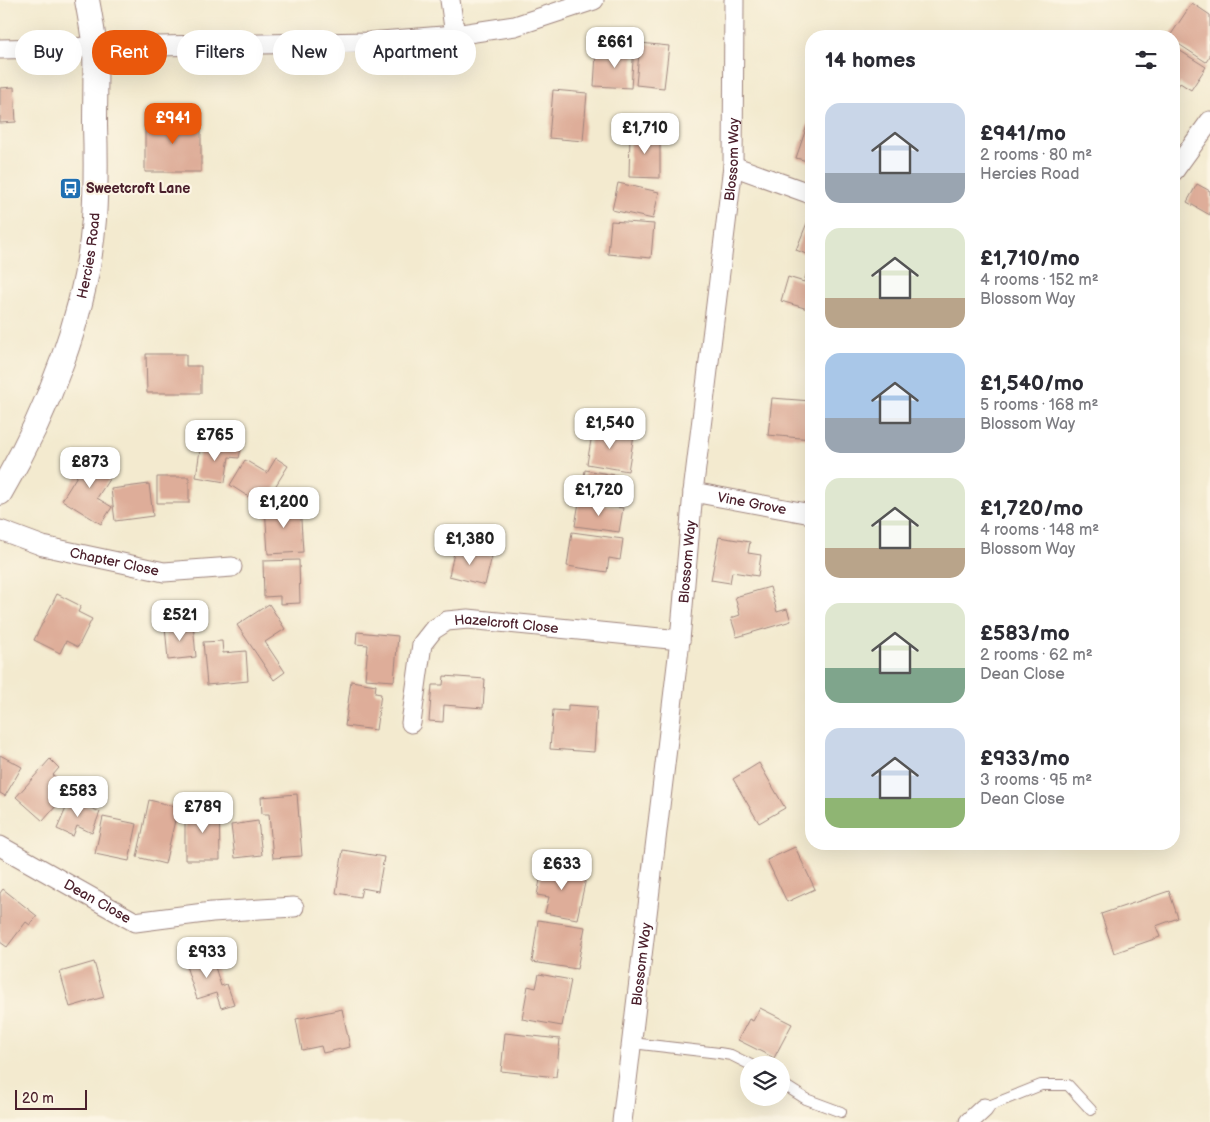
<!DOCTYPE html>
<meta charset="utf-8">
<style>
:root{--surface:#fff;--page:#f7f7f7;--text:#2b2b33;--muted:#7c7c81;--accent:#ea580c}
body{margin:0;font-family:"Balsamiq Sans",sans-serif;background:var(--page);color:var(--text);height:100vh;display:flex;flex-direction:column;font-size:19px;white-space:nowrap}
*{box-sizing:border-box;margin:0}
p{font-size:16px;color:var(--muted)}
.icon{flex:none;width:28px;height:28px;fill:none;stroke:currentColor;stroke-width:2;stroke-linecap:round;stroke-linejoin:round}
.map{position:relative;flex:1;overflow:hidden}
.details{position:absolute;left:805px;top:30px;width:375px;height:820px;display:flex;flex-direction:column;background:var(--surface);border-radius:20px;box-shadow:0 5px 20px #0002}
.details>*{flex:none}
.top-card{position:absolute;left:15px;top:30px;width:475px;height:45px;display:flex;gap:10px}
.tools{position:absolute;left:740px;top:1056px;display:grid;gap:10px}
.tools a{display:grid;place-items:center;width:50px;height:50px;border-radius:50%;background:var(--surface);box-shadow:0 5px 20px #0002;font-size:25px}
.scale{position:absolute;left:15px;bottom:12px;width:72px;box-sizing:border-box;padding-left:5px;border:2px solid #4a1f2b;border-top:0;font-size:14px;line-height:18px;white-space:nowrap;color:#4a1f2b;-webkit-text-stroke:4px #fcf5e5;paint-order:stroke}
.price{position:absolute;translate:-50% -42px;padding:0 11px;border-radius:10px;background:#fff;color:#222;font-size:16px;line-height:32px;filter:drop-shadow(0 1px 2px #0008)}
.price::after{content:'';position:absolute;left:50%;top:30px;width:15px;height:11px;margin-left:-8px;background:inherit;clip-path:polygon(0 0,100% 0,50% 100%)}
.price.current{background:var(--accent);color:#fff}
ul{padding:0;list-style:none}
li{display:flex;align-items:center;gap:15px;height:125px;padding:0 20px}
li span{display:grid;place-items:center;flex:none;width:140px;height:100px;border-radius:15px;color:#555}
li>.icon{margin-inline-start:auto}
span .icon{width:60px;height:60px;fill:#fffc;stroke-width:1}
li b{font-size:21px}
h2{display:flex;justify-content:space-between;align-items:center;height:60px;padding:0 20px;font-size:21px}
.tag{padding:0 18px;border-radius:22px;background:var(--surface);box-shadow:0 5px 20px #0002;font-size:18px;line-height:45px}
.tag.current{background:var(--accent);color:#fff}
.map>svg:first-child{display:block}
.building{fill:#dead99}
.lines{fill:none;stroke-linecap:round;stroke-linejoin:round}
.service-casing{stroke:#9e847d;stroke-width:12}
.minor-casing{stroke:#9e847d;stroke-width:21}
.tertiary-casing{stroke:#9e847d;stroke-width:26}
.service{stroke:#fff;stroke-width:10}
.minor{stroke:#fff;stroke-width:19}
.tertiary{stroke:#fff;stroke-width:24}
.labels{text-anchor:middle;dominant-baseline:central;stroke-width:4.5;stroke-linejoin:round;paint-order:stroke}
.street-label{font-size:14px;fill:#4a1f2b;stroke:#fcf5e5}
.poi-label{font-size:14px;font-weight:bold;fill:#4a1f2b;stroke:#fcf5e5;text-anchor:start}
</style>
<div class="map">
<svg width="1210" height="1122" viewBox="0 0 1210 1122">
<rect width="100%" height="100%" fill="#fcf5e5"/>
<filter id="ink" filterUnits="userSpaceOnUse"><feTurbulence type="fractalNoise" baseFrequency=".02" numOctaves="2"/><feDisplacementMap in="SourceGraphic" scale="10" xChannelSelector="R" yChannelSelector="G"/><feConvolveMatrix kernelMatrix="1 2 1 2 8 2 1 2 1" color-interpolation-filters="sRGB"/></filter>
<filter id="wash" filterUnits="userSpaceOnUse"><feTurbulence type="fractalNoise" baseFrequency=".0096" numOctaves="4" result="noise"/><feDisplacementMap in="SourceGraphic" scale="20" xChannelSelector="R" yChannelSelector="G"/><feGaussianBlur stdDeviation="1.12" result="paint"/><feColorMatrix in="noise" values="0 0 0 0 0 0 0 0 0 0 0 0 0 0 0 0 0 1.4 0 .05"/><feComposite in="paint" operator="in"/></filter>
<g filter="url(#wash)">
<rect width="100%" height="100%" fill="#f3eacf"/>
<g id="blocks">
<path class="building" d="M 1192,3 L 1210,15 L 1210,56 L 1206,62 L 1174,41 L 1174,36 L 1170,36 Z
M 640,43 L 669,46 L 664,88 L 636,85 Z
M 616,46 L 634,47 L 631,88 L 594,86 L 596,54 L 615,55 Z
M 1174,47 L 1206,67 L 1191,90 L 1180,83 L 1174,93 Z
M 14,87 L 16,122 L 0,123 L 0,88 Z
M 553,90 L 587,93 L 583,141 L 549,138 Z
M 145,117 L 201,118 L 201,172 L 145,172 Z
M 809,120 L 811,121 L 811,162 L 796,158 Z
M 630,133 L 660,133 L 660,178 L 629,177 Z
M 618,183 L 659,192 L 653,219 L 612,210 Z
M 1197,184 L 1210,191 L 1210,215 L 1187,202 Z
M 811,213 L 811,256 L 796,250 Z
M 611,221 L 654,224 L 651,258 L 608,254 Z
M 808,268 L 811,269 L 811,310 L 781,301 L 788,277 L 804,282 Z
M 146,354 L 186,354 L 186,366 L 201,366 L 201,393 L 147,393 Z
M 772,398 L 811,401 L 811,439 L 768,435 Z
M 593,428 L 634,435 L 628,471 L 587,464 Z
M 201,443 L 241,449 L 239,458 L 229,457 L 225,482 L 196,477 Z
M 93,450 L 106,458 L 101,466 L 113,473 L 97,498 L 112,507 L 101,524 L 62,500 Z
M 276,458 L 288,466 L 263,506 L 230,485 L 245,460 L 267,473 Z
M 585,470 L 627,477 L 624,497 L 582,491 Z
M 157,477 L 189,477 L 189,503 L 157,503 Z
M 149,484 L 153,516 L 115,521 L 111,489 Z
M 579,502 L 623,508 L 619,532 L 575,526 Z
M 300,504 L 303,552 L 268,554 L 265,506 Z
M 572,532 L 623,539 L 620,560 L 609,558 L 607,572 L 567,566 Z
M 719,537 L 750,542 L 748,553 L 761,555 L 758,576 L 732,572 L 730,583 L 711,580 Z
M 455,548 L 492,556 L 485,585 L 449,576 Z
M 299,560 L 300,603 L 280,604 L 280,596 L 264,597 L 263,561 Z
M 770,587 L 777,612 L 787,609 L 791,621 L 737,637 L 731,618 L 740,615 L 735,597 Z
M 57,594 L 81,606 L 78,612 L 92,619 L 78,647 L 66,641 L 60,653 L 34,640 Z
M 269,604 L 285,629 L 265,642 L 285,672 L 274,680 L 237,625 Z
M 193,623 L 196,657 L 168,660 L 165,626 Z
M 357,632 L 398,636 L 394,681 L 365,679 L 368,645 L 356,644 Z
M 222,641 L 223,653 L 246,651 L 248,681 L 207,685 L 203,642 Z
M 444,676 L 485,679 L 483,708 L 444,705 L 443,722 L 429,721 L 432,685 L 443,685 Z
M 351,681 L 376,685 L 375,693 L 381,694 L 376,730 L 345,726 Z
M 568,705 L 597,707 L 594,752 L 550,749 L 553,710 L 568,711 Z
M 0,755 L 22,767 L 5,796 L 0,793 Z
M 50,759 L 59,768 L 53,775 L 70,790 L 43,821 L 16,797 Z
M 759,763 L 785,808 L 759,823 L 733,779 Z
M 297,794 L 302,856 L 273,858 L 269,814 L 262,814 L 261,797 Z
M 70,799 L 100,812 L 92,833 L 77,826 L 73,836 L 57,829 Z
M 210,799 L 219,799 L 220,860 L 185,860 L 185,810 L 211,810 Z
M 149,800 L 178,807 L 165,864 L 137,857 Z
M 103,817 L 137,824 L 129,861 L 95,854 Z
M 258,821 L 262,855 L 235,858 L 231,825 Z
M 795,847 L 815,889 L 787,902 L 767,860 Z
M 343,850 L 384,857 L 378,891 L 362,888 L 360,897 L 336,893 Z
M 543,865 L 587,874 L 577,919 L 545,913 L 549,897 L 537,895 Z
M 3,889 L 37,916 L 30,925 L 26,922 L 7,947 L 0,942 L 0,893 Z
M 1169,891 L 1178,918 L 1156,926 L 1160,937 L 1114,953 L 1101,914 Z
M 538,920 L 585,927 L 577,969 L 532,962 Z
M 210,951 L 221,986 L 227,984 L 234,1004 L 221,1008 L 216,993 L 197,999 L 184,960 Z
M 94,962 L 104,997 L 70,1007 L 60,972 Z
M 539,974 L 571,980 L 562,1026 L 522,1019 L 528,986 L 536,988 Z
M 760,1008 L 792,1024 L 774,1058 L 738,1040 L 749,1019 L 753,1021 Z
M 342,1009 L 350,1047 L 323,1053 L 321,1046 L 302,1050 L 296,1019 Z
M 505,1033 L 560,1039 L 556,1077 L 501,1071 Z"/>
</g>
</g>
<g filter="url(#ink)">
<use href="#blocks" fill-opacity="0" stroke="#9e847d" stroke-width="1"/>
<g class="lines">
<defs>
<path id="service" d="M 632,1043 L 719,1053 L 731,1055 L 751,1065
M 781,1083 L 806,1099 L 841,1112
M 984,1108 L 1041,1085 L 1068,1085 L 1091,1110"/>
<g id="minor">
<path d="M 450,0 L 455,35"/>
<path d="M 0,49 L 369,42 L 455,35 L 515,26 L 594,0"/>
<path d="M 733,166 L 811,194"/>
<path d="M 1174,171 L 1210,121"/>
<path id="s1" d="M 693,492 L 811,514"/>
<path id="s2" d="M 0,530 L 43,546 L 164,572 L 232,567"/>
<path id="s3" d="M 411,723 L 422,644 L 433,630 L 447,621 L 468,619 L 680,640"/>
<path id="s4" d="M 0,846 L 135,922 L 212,912 L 294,907"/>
<path id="s5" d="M 622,1122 L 680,640 L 693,492 L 733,166 L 734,0"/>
<path d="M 969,1122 L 984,1108"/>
</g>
<g id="tertiary">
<path id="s6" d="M 0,493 C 47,413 87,314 94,219 C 96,188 96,156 95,125 C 95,100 96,74 95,49 C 93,33 90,16 87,0"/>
</g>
</defs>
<use href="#service" class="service-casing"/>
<use href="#minor" class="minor-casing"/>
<use href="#tertiary" class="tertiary-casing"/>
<use href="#service" class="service"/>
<use href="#minor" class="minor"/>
<use href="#tertiary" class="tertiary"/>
</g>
</g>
<defs>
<symbol id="bus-square" viewBox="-11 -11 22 22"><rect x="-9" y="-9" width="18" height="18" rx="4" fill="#1f6fb2" stroke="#fcf5e5"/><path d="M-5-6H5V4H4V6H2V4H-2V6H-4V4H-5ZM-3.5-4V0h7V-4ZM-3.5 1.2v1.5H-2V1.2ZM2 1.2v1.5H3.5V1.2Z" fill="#fff"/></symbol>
</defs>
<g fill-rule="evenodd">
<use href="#bus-square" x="58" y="176" width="25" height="25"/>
</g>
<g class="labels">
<g class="street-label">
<text stroke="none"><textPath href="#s5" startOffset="969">Blossom Way</textPath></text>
<text stroke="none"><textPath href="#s6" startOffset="255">Hercies Road</textPath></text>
<text stroke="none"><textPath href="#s1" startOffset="60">Vine Grove</textPath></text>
<text stroke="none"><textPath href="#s2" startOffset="119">Chapter Close</textPath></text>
<text stroke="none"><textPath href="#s5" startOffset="564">Blossom Way</textPath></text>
<text stroke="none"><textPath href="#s3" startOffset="174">Hazelcroft Close</textPath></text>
<text stroke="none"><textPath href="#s4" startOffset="112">Dean Close</textPath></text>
<text stroke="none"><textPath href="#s5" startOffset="159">Blossom Way</textPath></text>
</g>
<g class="poi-label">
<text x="86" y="188">Sweetcroft Lane</text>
</g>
</g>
</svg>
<div class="tools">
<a><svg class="icon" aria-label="layers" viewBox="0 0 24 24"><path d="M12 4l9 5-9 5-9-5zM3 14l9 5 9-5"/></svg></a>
</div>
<div class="scale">20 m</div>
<b class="price" style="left:615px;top:69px">£661</b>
<b class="price current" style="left:173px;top:145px">£941</b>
<b class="price" style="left:645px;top:155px">£1,710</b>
<b class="price" style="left:610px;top:450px">£1,540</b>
<b class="price" style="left:215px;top:462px">£765</b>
<b class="price" style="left:90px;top:489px">£873</b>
<b class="price" style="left:599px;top:517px">£1,720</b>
<b class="price" style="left:284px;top:529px">£1,200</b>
<b class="price" style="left:470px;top:566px">£1,380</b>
<b class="price" style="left:180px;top:642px">£521</b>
<b class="price" style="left:78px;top:818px">£583</b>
<b class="price" style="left:203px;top:834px">£789</b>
<b class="price" style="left:562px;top:891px">£633</b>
<b class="price" style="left:207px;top:979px">£933</b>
<div class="top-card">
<a class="tag">Buy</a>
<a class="tag current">Rent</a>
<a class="tag">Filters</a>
<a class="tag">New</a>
<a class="tag">Apartment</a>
</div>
<section class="details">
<h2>14 homes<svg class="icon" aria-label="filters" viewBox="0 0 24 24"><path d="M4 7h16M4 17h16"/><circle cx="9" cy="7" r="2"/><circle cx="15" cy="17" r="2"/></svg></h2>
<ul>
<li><span style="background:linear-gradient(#c9d6e8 70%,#9aa5b1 0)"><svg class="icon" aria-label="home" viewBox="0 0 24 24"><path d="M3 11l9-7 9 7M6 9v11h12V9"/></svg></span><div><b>£941/mo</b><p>2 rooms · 80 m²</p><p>Hercies Road</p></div></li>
<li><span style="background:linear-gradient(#dfe7d0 70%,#b9a48a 0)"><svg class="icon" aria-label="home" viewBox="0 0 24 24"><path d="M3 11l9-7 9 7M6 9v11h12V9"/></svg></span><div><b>£1,710/mo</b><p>4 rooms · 152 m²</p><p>Blossom Way</p></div></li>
<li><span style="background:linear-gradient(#a9c7e8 65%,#9aa5b1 0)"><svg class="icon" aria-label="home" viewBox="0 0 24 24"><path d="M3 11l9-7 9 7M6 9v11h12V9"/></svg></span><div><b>£1,540/mo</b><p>5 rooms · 168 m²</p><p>Blossom Way</p></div></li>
<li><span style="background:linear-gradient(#dfe7d0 70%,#b9a48a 0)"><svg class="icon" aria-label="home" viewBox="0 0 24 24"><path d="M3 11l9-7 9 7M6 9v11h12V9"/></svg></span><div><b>£1,720/mo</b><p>4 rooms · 148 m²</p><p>Blossom Way</p></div></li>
<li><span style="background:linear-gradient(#dfe7d0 65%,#7fa58c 0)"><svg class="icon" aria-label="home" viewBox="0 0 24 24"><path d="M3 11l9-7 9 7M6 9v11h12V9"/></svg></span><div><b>£583/mo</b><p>2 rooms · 62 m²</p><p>Dean Close</p></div></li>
<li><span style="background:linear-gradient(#c9d6e8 70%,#8fb573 0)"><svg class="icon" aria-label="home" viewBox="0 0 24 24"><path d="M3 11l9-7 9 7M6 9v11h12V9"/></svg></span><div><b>£933/mo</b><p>3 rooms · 95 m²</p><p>Dean Close</p></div></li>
</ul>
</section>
</div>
